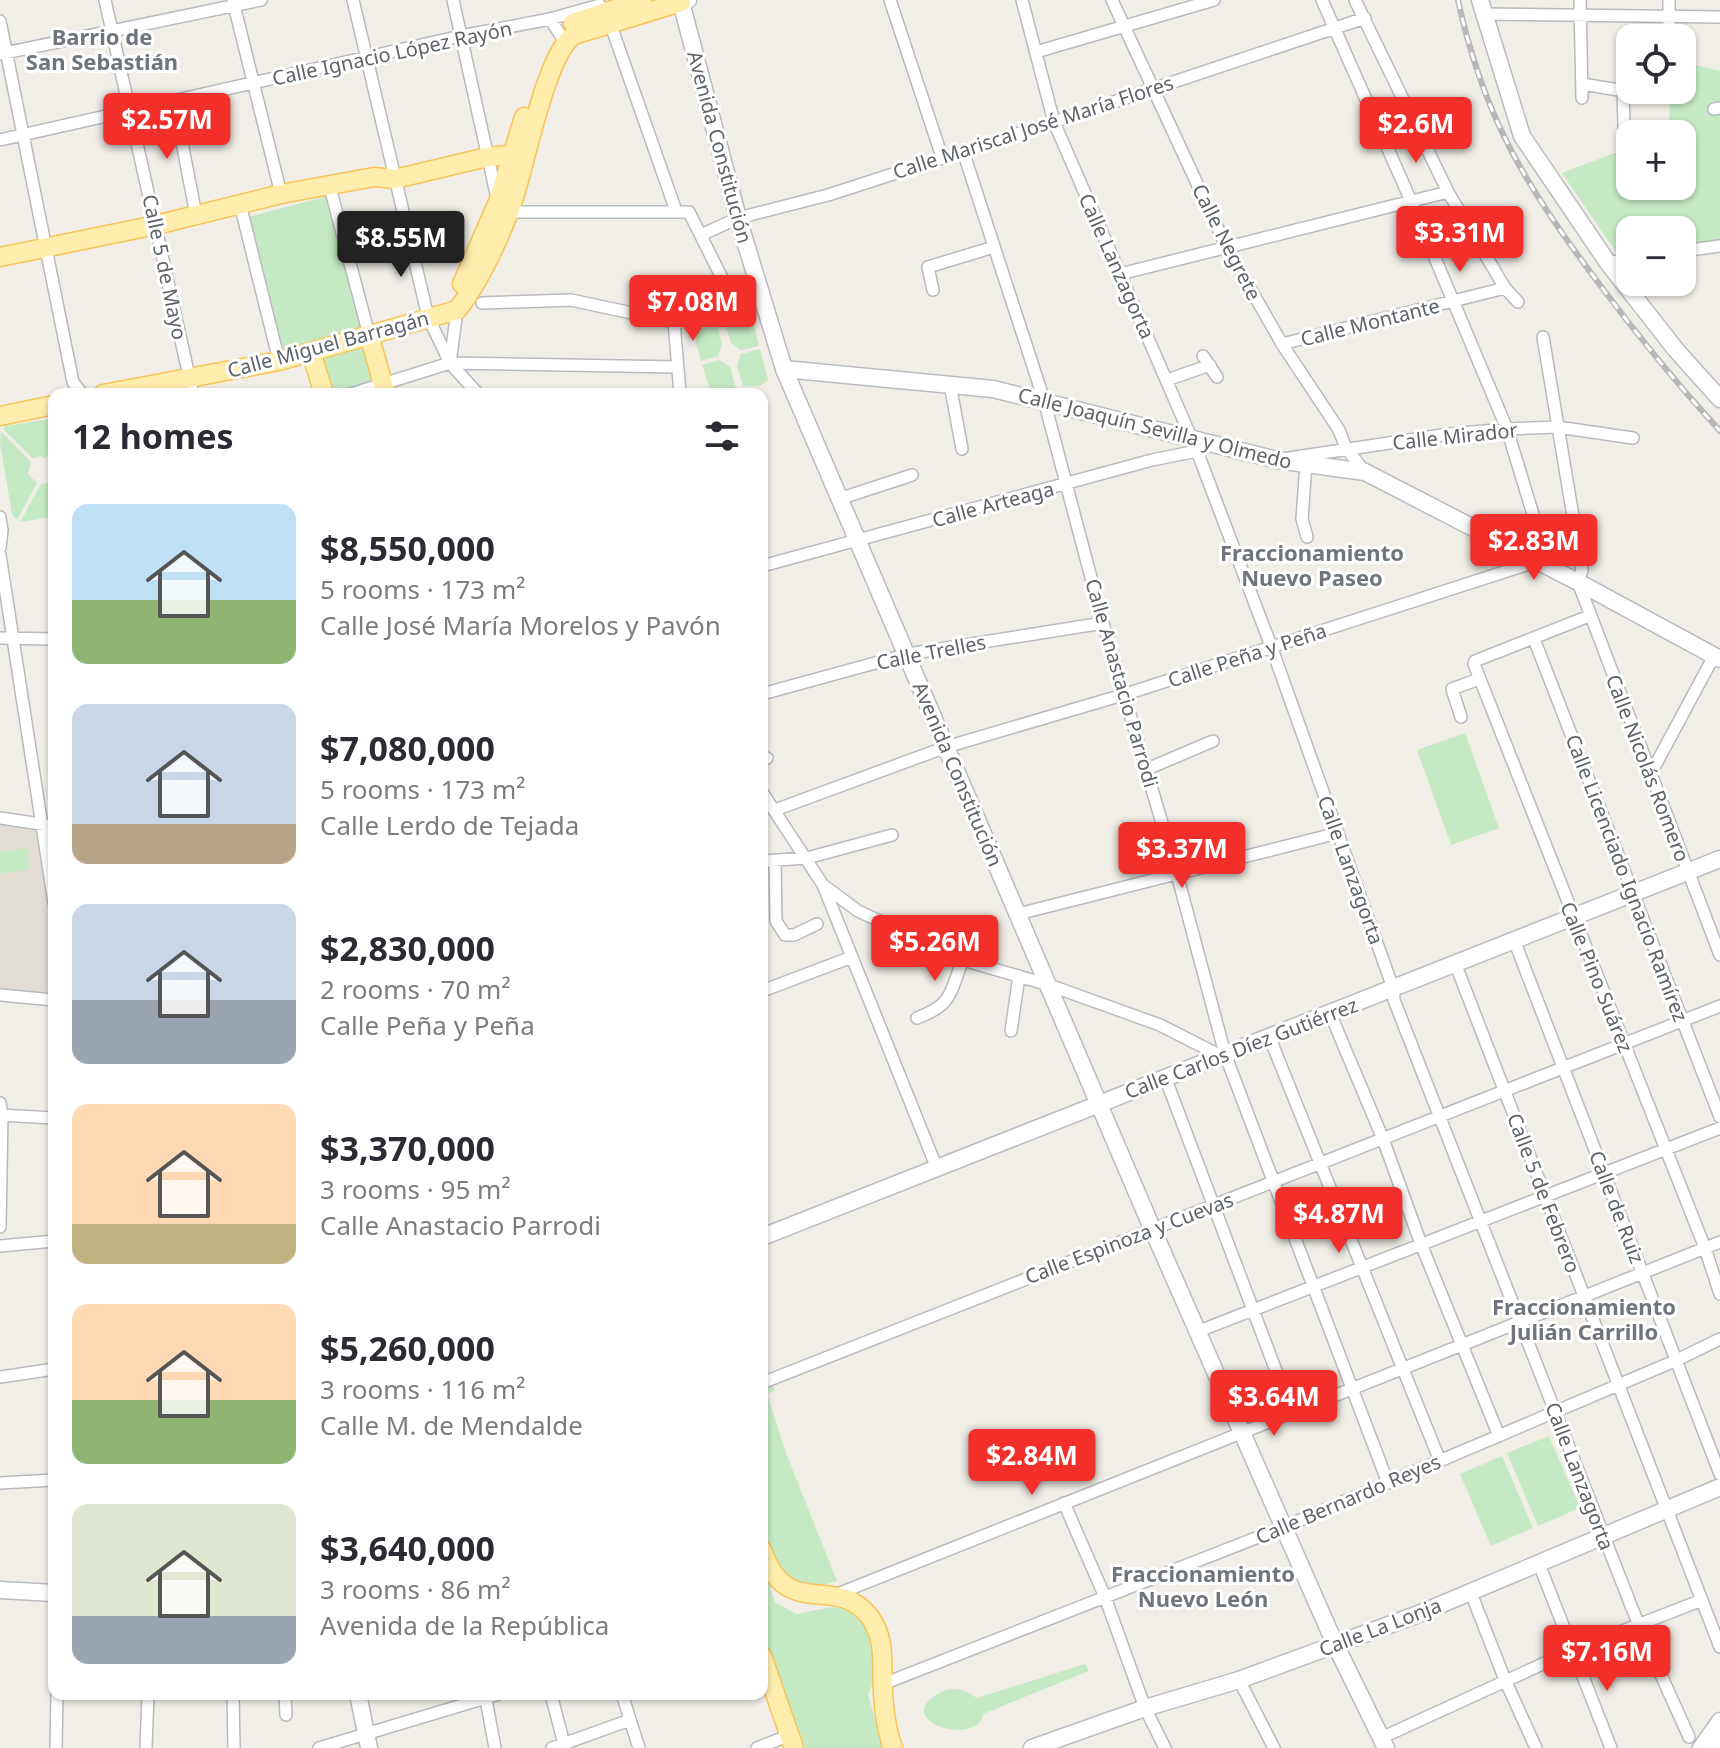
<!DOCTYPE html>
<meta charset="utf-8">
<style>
:root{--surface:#fff;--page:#f7f7f7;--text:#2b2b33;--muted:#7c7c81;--accent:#f32f2b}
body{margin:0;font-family:"Noto Sans",sans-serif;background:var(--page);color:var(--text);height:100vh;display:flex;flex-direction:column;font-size:30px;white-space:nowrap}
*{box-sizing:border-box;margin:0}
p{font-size:26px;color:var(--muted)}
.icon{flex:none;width:44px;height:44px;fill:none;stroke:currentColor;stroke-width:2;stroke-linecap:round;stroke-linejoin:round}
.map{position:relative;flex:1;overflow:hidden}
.side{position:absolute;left:48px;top:388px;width:720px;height:1312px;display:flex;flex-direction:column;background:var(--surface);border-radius:16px;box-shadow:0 2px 6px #0004}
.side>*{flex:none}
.tools{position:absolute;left:1616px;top:24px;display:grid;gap:16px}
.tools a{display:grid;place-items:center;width:80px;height:80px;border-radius:16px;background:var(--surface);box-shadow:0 2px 6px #0004;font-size:40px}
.price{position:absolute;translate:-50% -68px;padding:0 18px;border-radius:8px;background:var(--accent);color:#fff;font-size:26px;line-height:52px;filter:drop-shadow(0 2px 4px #0008)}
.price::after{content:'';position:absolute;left:50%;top:48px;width:24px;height:18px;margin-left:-12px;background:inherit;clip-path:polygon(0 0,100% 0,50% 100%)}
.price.current{background:#222;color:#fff}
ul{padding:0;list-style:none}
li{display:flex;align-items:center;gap:24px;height:200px;padding:0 24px}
li span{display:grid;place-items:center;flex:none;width:224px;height:160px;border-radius:16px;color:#555}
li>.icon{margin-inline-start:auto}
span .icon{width:96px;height:96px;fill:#fffc;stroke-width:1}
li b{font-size:34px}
h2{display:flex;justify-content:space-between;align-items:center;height:96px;padding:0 24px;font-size:34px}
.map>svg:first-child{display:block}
.education{fill:#e1ddd5}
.green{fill:#c5eac3}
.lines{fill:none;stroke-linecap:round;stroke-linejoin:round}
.street-casing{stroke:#b7babe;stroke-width:14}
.secondary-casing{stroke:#b8bcc1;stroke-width:19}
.primary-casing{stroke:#f9c358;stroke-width:21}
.street{stroke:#fff;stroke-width:11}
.secondary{stroke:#fff;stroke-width:16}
.primary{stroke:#ffedae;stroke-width:18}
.rail-casing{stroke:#b6b7b8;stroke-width:6}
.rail{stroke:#fff;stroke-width:3;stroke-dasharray:9;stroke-linecap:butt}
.labels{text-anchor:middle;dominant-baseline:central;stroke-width:6;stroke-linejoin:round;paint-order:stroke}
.street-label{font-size:20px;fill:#5e6368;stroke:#fff}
.neighbourhood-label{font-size:22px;font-weight:bold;fill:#6f757a;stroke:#fff}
</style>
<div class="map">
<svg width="1720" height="1748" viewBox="0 0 1720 1748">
<rect width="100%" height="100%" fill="#f1eee7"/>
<path class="education" d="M 0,824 L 36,829 L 54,936 L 54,993 L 0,989 Z"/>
<path class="green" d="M 1687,63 L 1720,71 L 1720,240 L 1682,244 L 1682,230 L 1630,230 L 1630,250 L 1616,252 L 1562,173 L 1630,147 L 1630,186 L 1682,186 L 1682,134 L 1664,134 L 1669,132 L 1670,90 L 1682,90 L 1682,65 Z
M 328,196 L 364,331 L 283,352 L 248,217 Z
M 749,317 L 753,320 L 759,346 L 741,350 L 731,343 L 725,323 Z
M 717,324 L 722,344 L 718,356 L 701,361 L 693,332 Z
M 365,338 L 383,394 L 333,394 L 320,351 Z
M 760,349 L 768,380 L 760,386 L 743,386 L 737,365 L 741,354 Z
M 719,360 L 730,367 L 736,388 L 730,394 L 712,394 L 702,365 Z
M 54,418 L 54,441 L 46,458 L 40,456 L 33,459 L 3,429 L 6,426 Z
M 1,431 L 31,462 L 28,474 L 37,483 L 17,520 L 12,514 L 0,443 Z
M 53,482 L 54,517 L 20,522 L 41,484 Z
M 1465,733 L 1499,828 L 1451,845 L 1417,750 Z
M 27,848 L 30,869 L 0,874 L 0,852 Z
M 771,1383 L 775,1390 L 767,1394 L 786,1453 L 837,1581 C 797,1596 771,1569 763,1531 C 759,1517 762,1501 762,1487 C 762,1453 762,1420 762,1387 Z
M 1549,1436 L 1580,1508 L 1538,1526 L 1507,1453 Z
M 1502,1456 L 1533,1528 L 1491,1546 L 1460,1474 Z
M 762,1563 L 775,1602 L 796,1614 L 833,1607 L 852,1610 L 870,1627 L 878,1670 L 868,1695 L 879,1732 L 887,1748 L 797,1748 L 762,1651 Z
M 1085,1664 L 1089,1671 L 983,1714 C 979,1748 887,1721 941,1692 C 954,1685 966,1690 977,1698 Z"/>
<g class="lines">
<defs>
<path id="street" d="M 105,0 L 193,394
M 353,0 L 428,317 L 450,363 L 478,394
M 453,0 L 497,198
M 890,0 L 942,157
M 1022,0 L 1054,122 L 1197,451 L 1271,646 L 1393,988 L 1394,1000 L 1639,1626 L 1689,1737
M 1112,0 L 1226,246 L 1282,344 L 1339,430 L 1346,448 L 1365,472
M 1322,0 L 1411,201 L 1507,429 L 1549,567
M 1355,0 L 1448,192 L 1505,288 L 1518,302
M 1580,0 L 1582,98
M 1669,0 L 1669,38
M 233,1 L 281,194
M 1483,14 L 1720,17
M 550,19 L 565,42
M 609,20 L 676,211
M 0,21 L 73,382 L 82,394
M 1036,52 L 1214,0
M 0,54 L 261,0
M 1582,84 L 1649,95
M 1623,91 L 1624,128
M 174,101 L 196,215
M 1714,109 L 1720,108
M 0,140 L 461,36 L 550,19 L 600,5
M 963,151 L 1044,400 L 1103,623 L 1177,874 L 1225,1054 L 1388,1483
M 330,187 L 369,335
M 240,204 L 279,361
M 507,212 L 689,212 L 735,304
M 701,235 L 738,218 L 828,195 L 1054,122 L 1365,18
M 1682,251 L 1720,246
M 1608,263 L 1630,259
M 1120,274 L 1448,192
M 933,290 L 928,267 L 994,247
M 482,303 L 571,300 L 674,322 L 761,296
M 674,322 L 680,394
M 1543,337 L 1582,570 L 1578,582 L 1720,955
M 1282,344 L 1505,288
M 1203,356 L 1217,377
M 450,363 L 457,310
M 1167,380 L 1210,365
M 950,384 L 962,449
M 351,394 L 450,363 L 677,367
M 1289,458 L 1449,434 L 1507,429 L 1557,427 L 1633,438
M 1306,464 L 1302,519 L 1307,537
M 839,499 L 912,475
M 0,517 L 2,530 L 0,548
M 0,555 L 54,903
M 762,566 L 1152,460 L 1202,450
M 1589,616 L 1475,661 L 1474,664 L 1705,1248 L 1720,1294
M 0,638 L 54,639
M 1534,639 L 1720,1117
M 762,694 L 908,654 L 1103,623
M 1461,717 L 1452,689 L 1479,679
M 762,761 L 767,758
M 1147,769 L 1213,741
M 1650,775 L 1714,656
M 762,792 L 823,885 L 936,1166
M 775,810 L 946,747 L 1126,694 L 1538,561
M 0,818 L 54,826
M 762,861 L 807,858 L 892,835
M 775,861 L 776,921 L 785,935 L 794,935 L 817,924
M 823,885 L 858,911 L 963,960 L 1049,985 L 1160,1025 L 1219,1055
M 1018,914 L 1338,833
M 1514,940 L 1720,1474
M 1455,963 L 1720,1647
M 762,991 L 852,957
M 0,995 L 54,1000
M 1330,1013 L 1383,1139 L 1421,1244 L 1499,1436
M 917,1018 C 954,1004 949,993 963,960
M 1011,1031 L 1019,976
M 1269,1036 L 1440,1461
M 1165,1077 L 1292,1413
M 0,1103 L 2,1115 L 0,1227
M 0,1115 L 54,1118
M 0,1246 L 54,1241
M 1199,1331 L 1720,1128
M 0,1377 L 54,1369
M 762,1383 L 1720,1006
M 0,1483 L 54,1480
M 1064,1503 L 1105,1597 L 1145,1708 L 1165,1748
M 1539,1564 L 1611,1748
M 1471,1593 L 1505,1680 L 1536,1748
M 835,1595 L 1720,1242
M 1239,1680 L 1274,1748
M 883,1684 L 1284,1527 L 1677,1360 L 1720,1339
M 233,1694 L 234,1748
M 285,1694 L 286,1715
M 485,1694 L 495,1748
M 551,1694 L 565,1748
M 622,1694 L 639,1748
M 1381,1738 L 1571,1651 L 1702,1600
M 56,1748 L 57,1694
M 146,1748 L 148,1694
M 319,1748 L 499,1694
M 552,1748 L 630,1720
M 757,1748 L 790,1735"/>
<path id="secondary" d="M 688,0 L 681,2 L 738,218 L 784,369 L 1152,1228 L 1335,1644 L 1386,1748
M 1480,0 L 1522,136 L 1608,263 L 1676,350 L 1720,399
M 784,369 L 993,389 L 1277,460 L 1365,472 L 1578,582 L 1720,659
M 762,1237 L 1720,859
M 0,1590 L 54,1593
M 358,1694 L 369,1748
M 1032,1748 L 1145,1708 L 1239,1680 L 1416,1615 L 1720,1487
M 1701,1748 L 1720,1721
M 1715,1748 L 1720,1741"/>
<path id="primary" d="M 573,23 L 642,0
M 0,257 L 156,225 L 281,194 L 374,177 L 395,179 L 487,157 L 511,155 L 524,158
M 462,284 L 498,202 L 524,117
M 457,310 C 480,282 504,229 515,194 C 526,160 547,52 574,35 L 681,2 L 681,0
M 369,335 L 386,394
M 311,352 L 324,394
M 103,394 L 279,361 L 457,310
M 0,416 L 54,405
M 762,1550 C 787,1622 835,1573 869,1616 C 887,1639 881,1666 883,1693 C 884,1710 887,1732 893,1748
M 762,1656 L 794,1748"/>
</defs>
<use href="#street" class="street-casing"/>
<use href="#secondary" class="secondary-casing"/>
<use href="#primary" class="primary-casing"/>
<use href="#street" class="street"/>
<use href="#secondary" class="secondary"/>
<use href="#primary" class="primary"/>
<defs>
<path id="rail" d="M 1458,0 C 1484,120 1528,189 1600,285 C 1638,336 1677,384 1720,431"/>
</defs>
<use href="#rail" class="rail-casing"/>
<use href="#rail" class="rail"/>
</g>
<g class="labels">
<g class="street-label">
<text transform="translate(392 53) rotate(-12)">Calle Ignacio López Rayón</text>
<text transform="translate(1033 127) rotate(-18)">Calle Mariscal José María Flores</text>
<text transform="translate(720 147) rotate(75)">Avenida Constitución</text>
<text transform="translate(1227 242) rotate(63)">Calle Negrete</text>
<text transform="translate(1117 266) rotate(66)">Calle Lanzagorta</text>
<text transform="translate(165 267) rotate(78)">Calle 5 de Mayo</text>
<text transform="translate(1370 322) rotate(-14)">Calle Montante</text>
<text transform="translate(328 344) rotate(-15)">Calle Miguel Barragán</text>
<text transform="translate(1155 428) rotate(14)">Calle Joaquín Sevilla y Olmedo</text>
<text transform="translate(1455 436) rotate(-6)">Calle Mirador</text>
<text transform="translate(993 504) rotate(-15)">Calle Arteaga</text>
<text transform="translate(931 652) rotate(-11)">Calle Trelles</text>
<text transform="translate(1247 655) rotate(-18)">Calle Peña y Peña</text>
<text transform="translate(1122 683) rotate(74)">Calle Anastacio Parrodi</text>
<text transform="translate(1648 768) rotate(69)">Calle Nicolás Romero</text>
<text transform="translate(958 774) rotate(67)">Avenida Constitución</text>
<text transform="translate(1351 870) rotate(70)">Calle Lanzagorta</text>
<text transform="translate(1627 878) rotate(69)">Calle Licenciado Ignacio Ramírez</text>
<text transform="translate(1597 977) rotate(68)">Calle Pino Suárez</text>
<text transform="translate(1241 1048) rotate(-21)">Calle Carlos Díez Gutiérrez</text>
<text transform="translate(1544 1193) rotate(69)">Calle 5 de Febrero</text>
<text transform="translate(1617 1207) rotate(69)">Calle de Ruiz</text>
<text transform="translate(1129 1238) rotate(-21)">Calle Espinoza y Cuevas</text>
<text transform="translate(1580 1476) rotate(69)">Calle Lanzagorta</text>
<text transform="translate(1348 1499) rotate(-23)">Calle Bernardo Reyes</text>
<text transform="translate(1380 1627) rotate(-21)">Calle La Lonja</text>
</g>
<g class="neighbourhood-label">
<text x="102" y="36">Barrio de<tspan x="102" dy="25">San Sebastián</tspan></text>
<text x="1312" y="552">Fraccionamiento<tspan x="1312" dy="25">Nuevo Paseo</tspan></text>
<text x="1584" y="1306">Fraccionamiento<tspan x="1584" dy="25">Julián Carrillo</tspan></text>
<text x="1203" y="1573">Fraccionamiento<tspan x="1203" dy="25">Nuevo León</tspan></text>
</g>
</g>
</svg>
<div class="tools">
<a><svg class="icon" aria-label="locate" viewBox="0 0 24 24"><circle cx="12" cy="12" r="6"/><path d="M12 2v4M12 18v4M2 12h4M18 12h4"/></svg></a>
<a>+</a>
<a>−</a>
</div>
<b class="price" style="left:167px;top:161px">$2.57M</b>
<b class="price" style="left:1416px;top:165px">$2.6M</b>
<b class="price" style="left:1460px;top:274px">$3.31M</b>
<b class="price current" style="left:401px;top:279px">$8.55M</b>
<b class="price" style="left:693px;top:343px">$7.08M</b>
<b class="price" style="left:1534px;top:582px">$2.83M</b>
<b class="price" style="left:1182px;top:890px">$3.37M</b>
<b class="price" style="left:935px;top:983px">$5.26M</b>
<b class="price" style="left:1339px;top:1255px">$4.87M</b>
<b class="price" style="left:1274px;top:1438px">$3.64M</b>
<b class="price" style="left:1032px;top:1497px">$2.84M</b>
<b class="price" style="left:1607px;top:1693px">$7.16M</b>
<section class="side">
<h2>12 homes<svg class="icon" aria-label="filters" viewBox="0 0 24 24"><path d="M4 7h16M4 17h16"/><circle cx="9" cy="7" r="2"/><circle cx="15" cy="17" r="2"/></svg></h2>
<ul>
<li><span style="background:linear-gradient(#bfe0f5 60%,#8fb573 0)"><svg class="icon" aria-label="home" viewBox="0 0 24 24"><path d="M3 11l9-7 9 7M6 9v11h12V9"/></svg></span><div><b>$8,550,000</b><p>5 rooms · 173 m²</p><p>Calle José María Morelos y Pavón</p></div></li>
<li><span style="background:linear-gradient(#c9d6e8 75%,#b9a48a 0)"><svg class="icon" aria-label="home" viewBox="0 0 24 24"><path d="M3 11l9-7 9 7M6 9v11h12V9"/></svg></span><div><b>$7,080,000</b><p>5 rooms · 173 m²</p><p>Calle Lerdo de Tejada</p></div></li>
<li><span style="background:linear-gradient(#c9d6e8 60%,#9aa5b1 0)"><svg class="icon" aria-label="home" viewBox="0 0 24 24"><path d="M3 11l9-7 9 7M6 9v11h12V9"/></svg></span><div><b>$2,830,000</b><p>2 rooms · 70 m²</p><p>Calle Peña y Peña</p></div></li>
<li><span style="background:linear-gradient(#ffd9b3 75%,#c2b280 0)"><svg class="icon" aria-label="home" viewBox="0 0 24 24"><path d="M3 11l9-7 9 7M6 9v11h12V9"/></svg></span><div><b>$3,370,000</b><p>3 rooms · 95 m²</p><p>Calle Anastacio Parrodi</p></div></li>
<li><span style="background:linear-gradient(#ffd9b3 60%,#8fb573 0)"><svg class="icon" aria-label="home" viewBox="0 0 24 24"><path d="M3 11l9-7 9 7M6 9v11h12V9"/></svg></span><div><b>$5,260,000</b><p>3 rooms · 116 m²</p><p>Calle M. de Mendalde</p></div></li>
<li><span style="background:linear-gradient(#dfe7d0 70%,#9aa5b1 0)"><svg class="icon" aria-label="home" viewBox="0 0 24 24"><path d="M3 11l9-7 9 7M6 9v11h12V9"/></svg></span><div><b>$3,640,000</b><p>3 rooms · 86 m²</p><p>Avenida de la República</p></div></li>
</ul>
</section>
</div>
